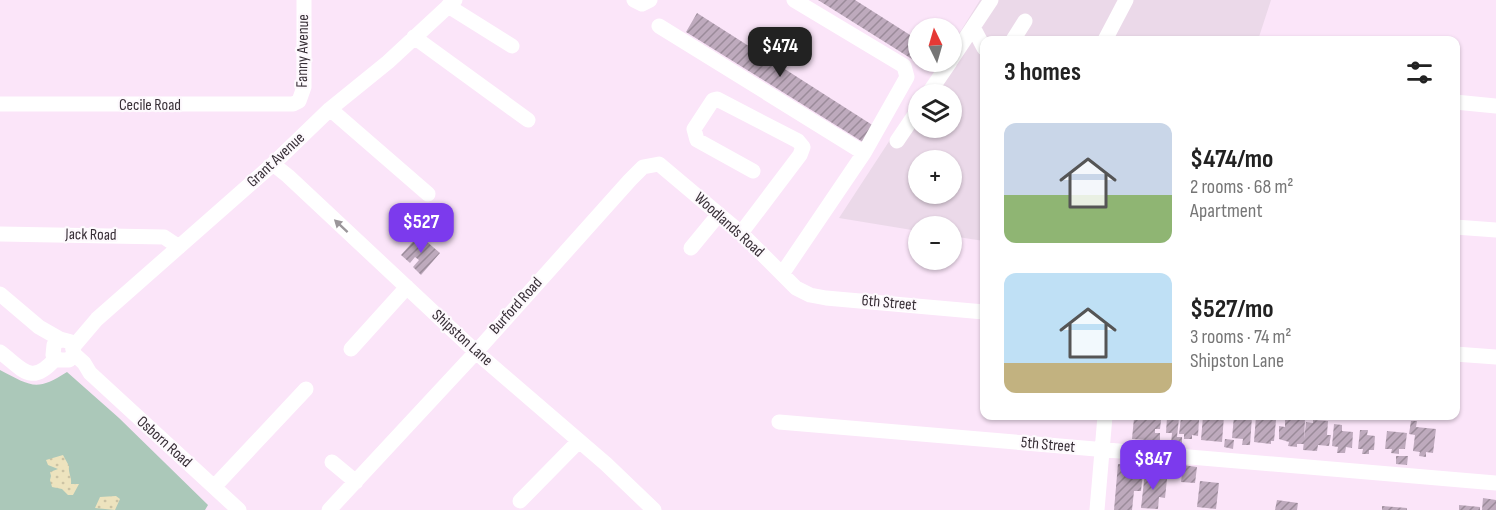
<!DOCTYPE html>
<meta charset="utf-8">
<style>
:root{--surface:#fff;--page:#f6f6f6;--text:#222;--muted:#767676;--accent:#7c3aed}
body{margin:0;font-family:"Sofia Sans Condensed",sans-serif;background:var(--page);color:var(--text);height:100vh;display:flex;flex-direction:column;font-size:22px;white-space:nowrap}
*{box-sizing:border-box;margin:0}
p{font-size:20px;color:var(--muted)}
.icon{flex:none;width:33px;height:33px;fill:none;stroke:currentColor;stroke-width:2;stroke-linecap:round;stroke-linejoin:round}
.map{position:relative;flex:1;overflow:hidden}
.drawer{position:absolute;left:980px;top:36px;width:480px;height:384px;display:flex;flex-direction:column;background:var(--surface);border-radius:12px;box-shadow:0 2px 4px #0004}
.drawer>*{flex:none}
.needle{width:39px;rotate:355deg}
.controls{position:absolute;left:908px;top:18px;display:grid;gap:12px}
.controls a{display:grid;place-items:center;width:54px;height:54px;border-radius:50%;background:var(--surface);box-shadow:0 2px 4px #0004;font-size:30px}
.price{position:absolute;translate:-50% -51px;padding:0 14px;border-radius:12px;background:var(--accent);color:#fff;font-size:20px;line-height:39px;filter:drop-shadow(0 2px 3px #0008)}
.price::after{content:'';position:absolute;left:50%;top:36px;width:18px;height:14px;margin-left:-9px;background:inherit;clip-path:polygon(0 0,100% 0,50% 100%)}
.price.on{background:#222;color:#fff}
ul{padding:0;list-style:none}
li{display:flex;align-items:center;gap:18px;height:150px;padding:0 24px}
li span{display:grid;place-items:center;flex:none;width:168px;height:120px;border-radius:12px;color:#555}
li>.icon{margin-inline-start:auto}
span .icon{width:72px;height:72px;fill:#fffc;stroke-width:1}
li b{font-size:26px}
h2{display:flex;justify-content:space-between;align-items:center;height:72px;padding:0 24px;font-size:26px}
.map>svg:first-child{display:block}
.education{fill:#ebd9e9;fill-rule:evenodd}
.grass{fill:#abc8b9}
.sand{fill:url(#sand-dots)}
.building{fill:url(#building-hatch)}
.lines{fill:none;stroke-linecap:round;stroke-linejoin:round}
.minor{stroke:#fff;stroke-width:15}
.oneway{fill:#9b969a}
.labels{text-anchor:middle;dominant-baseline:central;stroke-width:4.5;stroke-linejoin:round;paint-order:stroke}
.street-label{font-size:16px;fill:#372e36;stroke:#fdf9fd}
</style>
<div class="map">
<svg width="1496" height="510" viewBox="0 0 1496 510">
<defs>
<pattern id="sand-dots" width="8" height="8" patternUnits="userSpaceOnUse" patternTransform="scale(1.5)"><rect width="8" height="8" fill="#ede3be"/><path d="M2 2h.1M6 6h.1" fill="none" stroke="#ccc3a4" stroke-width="1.8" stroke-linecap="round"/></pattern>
<pattern id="building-hatch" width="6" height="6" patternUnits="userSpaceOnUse" patternTransform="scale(1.5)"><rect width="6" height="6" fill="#beaabd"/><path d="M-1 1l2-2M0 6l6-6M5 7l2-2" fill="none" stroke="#9b8b9a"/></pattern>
</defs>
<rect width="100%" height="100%" fill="#fbe5f9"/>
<path class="education" d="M 980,0 L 1271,0 L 1258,40 L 984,40 L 984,241 L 951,236 L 951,226 L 918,226 L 918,231 L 839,218 L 918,97 L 918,128 L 951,128 L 951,94 L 920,94 L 941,62 L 951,62 L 957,37 ZM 918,160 L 951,160 L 951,194 L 918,194 Z"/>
<path class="grass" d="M 0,370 C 31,386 36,392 67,372 L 119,418 L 208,505 L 205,510 L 0,510 Z"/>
<path class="sand" d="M 63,455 L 69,466 C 68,473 72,477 71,484 L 79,484 L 73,495 L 68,495 L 62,489 L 52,487 L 50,480 L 51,476 L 50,472 L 58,469 L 48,465 L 46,460 Z
M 116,496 L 120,499 L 115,510 L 95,508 L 100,497 Z"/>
<path class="building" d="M 818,0 L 855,0 L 918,40 L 918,56 L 915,61 Z
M 697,13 L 877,128 L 866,144 L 686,32 Z
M 419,235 L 440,253 L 421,275 L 413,267 L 419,260 L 415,257 L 410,263 L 401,255 Z
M 1203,416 L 1224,416 L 1222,442 L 1201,440 Z
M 1234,416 L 1252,416 L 1250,445 L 1242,445 L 1243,439 L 1232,438 Z
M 1256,416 L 1265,416 L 1265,419 L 1276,420 L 1274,441 L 1271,441 L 1271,444 L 1254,442 Z
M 1167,417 L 1179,418 L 1177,437 L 1182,437 L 1182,445 L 1171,444 L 1172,433 L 1166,433 Z
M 1285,417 L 1305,418 L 1304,444 L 1297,444 L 1297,447 L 1288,446 L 1289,442 L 1279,439 L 1279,426 L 1285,427 Z
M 1134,418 L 1161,420 L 1160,429 L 1155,429 L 1155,433 L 1160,433 L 1160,441 L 1132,439 Z
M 1181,418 L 1199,420 L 1198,436 L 1192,435 L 1192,439 L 1184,439 L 1184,434 L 1179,434 Z
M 1313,420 L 1328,421 L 1327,435 L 1331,435 L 1329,446 L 1318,445 L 1317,451 L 1303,450 L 1306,422 L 1313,423 Z
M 1411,421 L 1417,421 L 1416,427 L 1436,429 L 1433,453 L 1426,452 L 1426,457 L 1419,456 L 1420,452 L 1413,451 L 1415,435 L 1409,434 Z
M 1334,424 L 1342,425 L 1342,431 L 1353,432 L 1352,448 L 1346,447 L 1345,453 L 1337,453 L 1338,447 L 1332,446 Z
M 1360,430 L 1368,430 L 1367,435 L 1375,436 L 1374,450 L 1369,450 L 1369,454 L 1362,454 L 1363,449 L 1358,449 Z
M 1387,431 L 1407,433 L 1405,449 L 1399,449 L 1399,454 L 1391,453 L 1392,449 L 1385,449 Z
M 1225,439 L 1234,440 L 1233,449 L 1224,447 Z
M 1396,456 L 1408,456 L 1407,465 L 1396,464 Z
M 1118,464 L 1136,466 L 1136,471 L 1143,472 L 1141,491 L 1134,491 L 1132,510 L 1114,510 Z
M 1159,465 L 1168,467 L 1167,474 L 1158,472 Z
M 1183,465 L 1197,467 L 1195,483 L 1181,482 Z
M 1145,472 L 1159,474 L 1159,478 L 1167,479 L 1165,498 L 1159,497 L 1158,509 L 1141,508 Z
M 1200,481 L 1219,483 L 1216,509 L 1197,507 Z
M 1483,498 L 1496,500 L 1496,510 L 1482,510 Z
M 1277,500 L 1298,503 L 1297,510 L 1275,510 Z
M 1459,505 L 1480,507 L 1480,510 L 1459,510 Z
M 1382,506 L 1407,508 L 1407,510 L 1382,510 Z"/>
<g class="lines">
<path class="minor" d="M 634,0 L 642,4 L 650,0
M 794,0 L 904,66 L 907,77 L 864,153
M 448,6 L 512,46
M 659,26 L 864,153 L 782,274
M 414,37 L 528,120
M 1013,40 L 1025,21
M 1105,40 L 1126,0
M 984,48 L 973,27 L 991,0
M 951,60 L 973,27
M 928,94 L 950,62
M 1455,102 L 1496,106
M 0,104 L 293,104 L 299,101 L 304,87 L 304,0
M 330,109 L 428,194
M 897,141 L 918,110
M 273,164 L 288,176 L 476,352 L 606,464 L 654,510
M 1455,227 L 1496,230
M 741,233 L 800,155 L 803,147 L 798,141 L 717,99 L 713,100 L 694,129 L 697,140 L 753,171
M 0,234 L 164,237 L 179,247
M 691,248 L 719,214
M 0,294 L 39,327 L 60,339 L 71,342 L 74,353 L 69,360 L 59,360 L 53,355 L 54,345 L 60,339
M 74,346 L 97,319 L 273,164 L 330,109 L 388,62 L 455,0
M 351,349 L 407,287
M 0,352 C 23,369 31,387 56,358
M 74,354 L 84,363 L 90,373 L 239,510
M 1455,354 L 1496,357
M 779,422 L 1496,483
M 332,462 L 356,482
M 214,487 L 306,389
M 520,501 L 579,441
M 329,510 L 476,352 L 630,180 L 643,167 L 659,164 L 741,233 L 796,288 L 810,295 L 826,298 L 984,312
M 1097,510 L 1105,416"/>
</g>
<defs><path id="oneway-solid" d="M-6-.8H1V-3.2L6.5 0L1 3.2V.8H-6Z" transform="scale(1.5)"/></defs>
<use class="oneway" href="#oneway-solid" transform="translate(341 226) rotate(-137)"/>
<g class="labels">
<g class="street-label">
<text transform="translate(303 51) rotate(-89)">Fanny Avenue</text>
<text x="150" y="105">Cecile Road</text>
<text transform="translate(276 160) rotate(-43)">Grant Avenue</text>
<text transform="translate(729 225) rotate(42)">Woodlands Road</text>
<text transform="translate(91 235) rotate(1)">Jack Road</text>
<text transform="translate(889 303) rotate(5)">6th Street</text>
<text transform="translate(516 306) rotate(-48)">Burford Road</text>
<text transform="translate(462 338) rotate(42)">Shipston Lane</text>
<text transform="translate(164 442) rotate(42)">Osborn Road</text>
<text transform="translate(1048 445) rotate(5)">5th Street</text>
</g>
</g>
</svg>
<div class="controls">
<a><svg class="needle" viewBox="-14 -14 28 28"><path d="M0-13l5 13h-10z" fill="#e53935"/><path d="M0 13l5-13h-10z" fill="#767676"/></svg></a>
<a><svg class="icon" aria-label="layers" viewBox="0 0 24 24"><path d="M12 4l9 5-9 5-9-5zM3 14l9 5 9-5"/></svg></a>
<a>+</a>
<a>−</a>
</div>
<b class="price on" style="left:780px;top:78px">$474</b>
<b class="price" style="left:421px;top:254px">$527</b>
<b class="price" style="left:1153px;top:491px">$847</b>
<section class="drawer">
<h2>3 homes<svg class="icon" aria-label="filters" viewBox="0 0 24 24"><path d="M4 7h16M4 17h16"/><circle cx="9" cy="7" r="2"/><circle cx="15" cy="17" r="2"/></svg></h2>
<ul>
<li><span style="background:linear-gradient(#c9d6e8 60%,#8fb573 0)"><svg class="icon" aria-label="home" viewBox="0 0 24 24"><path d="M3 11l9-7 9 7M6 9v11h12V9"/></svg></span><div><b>$474/mo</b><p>2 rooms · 68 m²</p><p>Apartment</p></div></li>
<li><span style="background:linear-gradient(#bfe0f5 75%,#c2b280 0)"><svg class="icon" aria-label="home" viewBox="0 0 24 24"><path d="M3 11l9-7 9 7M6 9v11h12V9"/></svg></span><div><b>$527/mo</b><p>3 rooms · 74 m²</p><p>Shipston Lane</p></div></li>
</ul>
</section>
</div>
